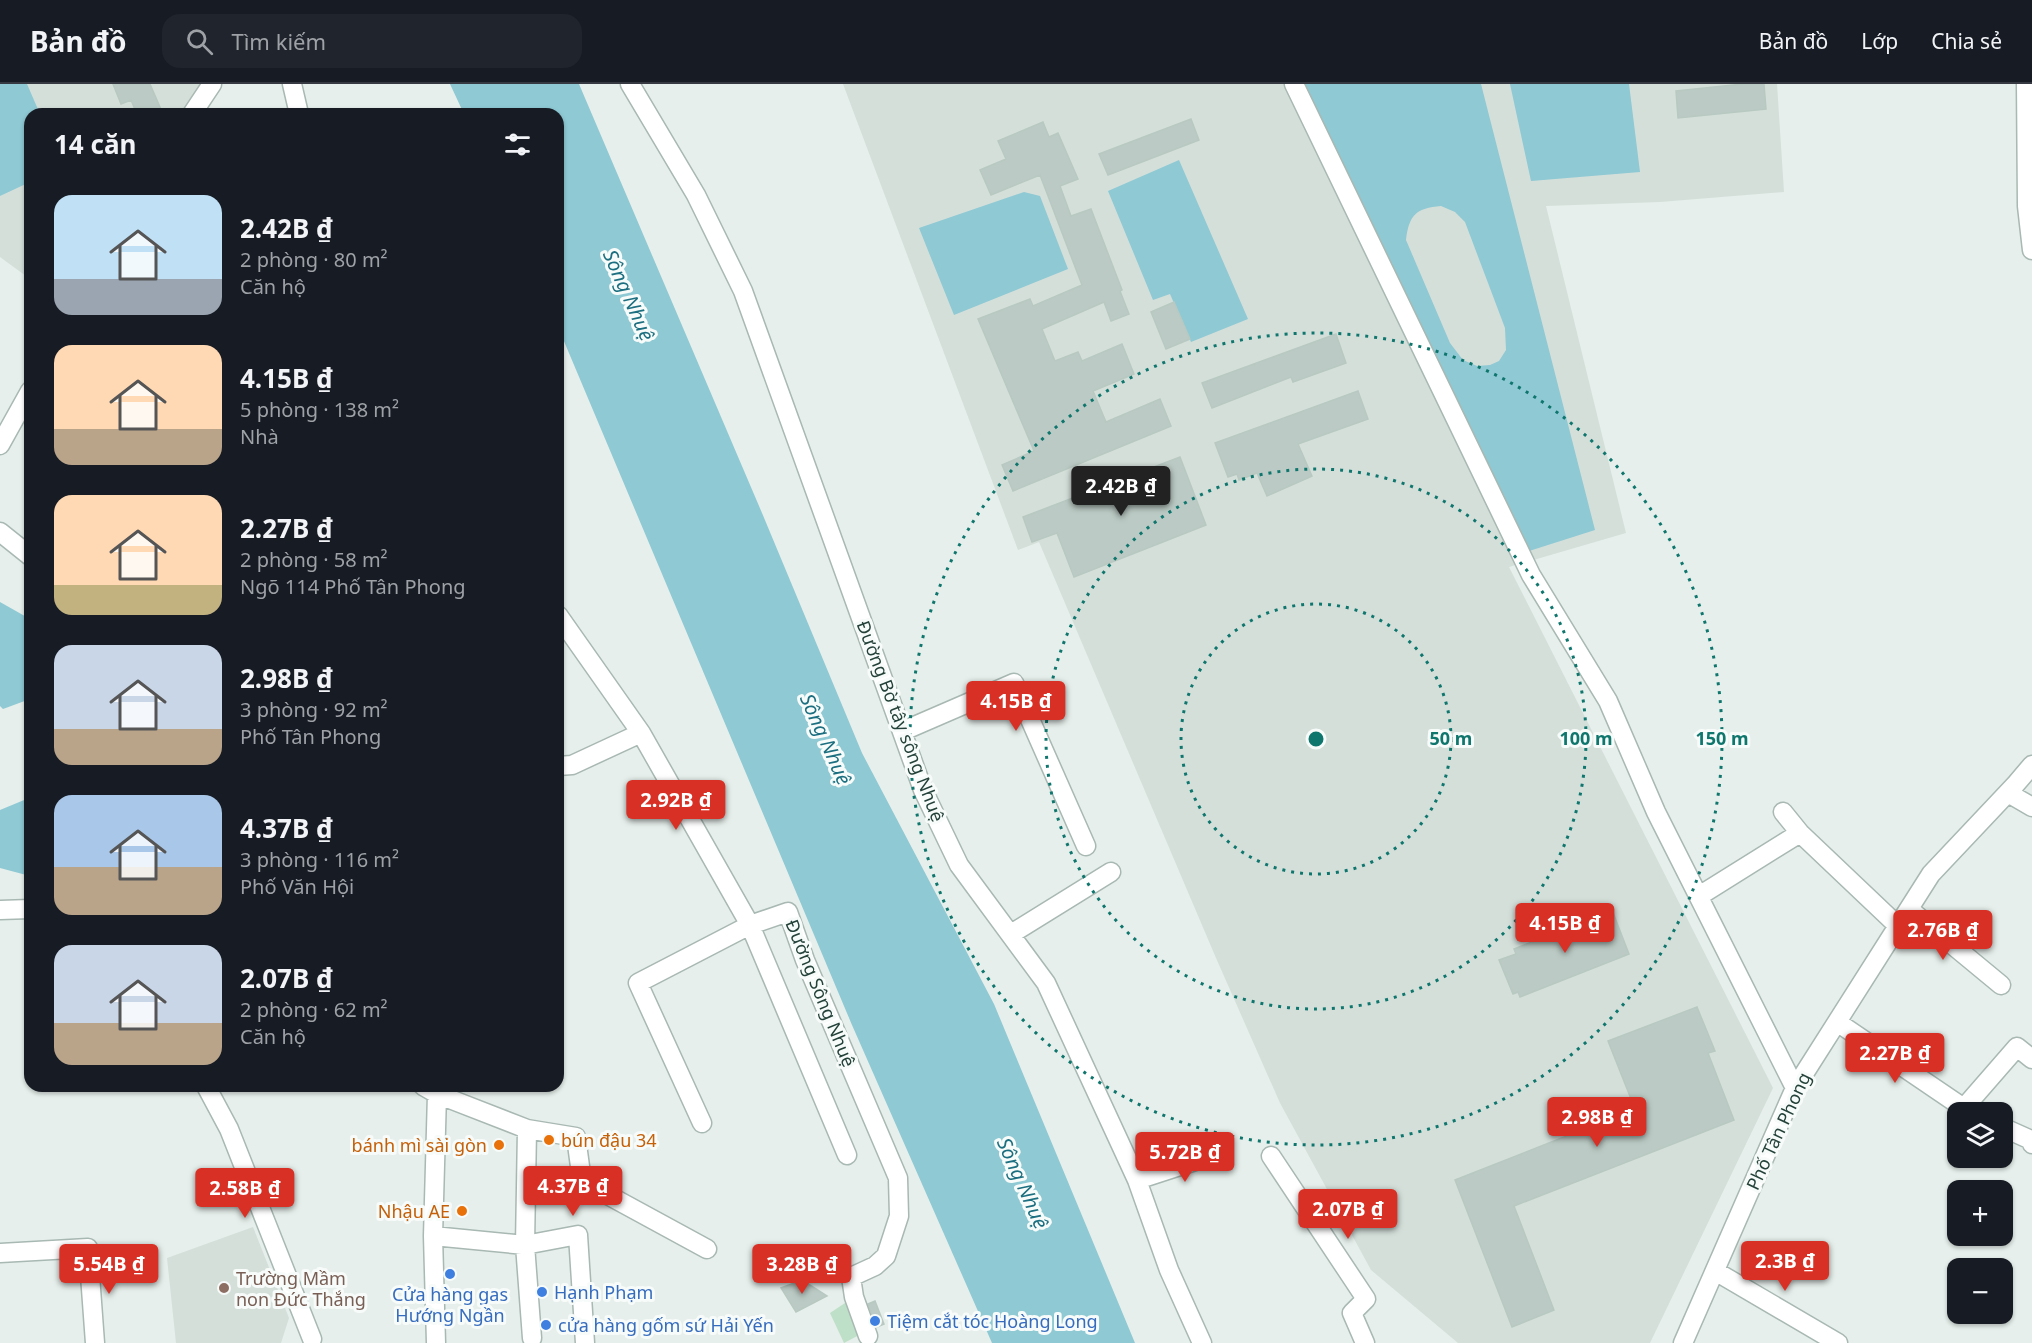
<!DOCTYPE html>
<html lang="vi">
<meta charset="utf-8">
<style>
:root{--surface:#171b24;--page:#20242c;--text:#f1f3f6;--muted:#9ea1a6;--line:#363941;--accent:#d93025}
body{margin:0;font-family:"Noto Sans",sans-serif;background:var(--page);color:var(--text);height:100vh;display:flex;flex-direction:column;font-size:22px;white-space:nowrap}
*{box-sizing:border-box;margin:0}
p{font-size:20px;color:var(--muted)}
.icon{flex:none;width:33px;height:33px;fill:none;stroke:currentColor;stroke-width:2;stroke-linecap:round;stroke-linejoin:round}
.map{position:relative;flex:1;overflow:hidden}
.sheet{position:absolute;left:24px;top:24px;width:540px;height:984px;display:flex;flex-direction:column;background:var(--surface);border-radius:18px;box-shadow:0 2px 4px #0004}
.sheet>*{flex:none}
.tools{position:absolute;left:1947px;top:1018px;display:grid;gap:12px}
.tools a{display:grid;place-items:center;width:66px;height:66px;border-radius:12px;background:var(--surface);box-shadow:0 2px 4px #0004;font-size:30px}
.price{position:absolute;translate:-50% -51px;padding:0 14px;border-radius:6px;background:var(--accent);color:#fff;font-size:20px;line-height:39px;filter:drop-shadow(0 2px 3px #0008)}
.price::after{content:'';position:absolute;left:50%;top:36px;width:18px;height:14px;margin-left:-9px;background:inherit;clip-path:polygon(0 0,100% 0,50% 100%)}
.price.current{background:#222;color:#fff}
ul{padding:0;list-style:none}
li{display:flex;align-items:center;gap:18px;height:150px;padding:0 30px}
li span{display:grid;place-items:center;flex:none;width:168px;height:120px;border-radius:18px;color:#555}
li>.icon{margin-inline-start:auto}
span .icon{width:72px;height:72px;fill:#fffc;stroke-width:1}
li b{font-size:26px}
h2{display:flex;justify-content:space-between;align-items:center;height:72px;padding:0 30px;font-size:26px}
header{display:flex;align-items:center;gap:36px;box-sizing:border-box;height:84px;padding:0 30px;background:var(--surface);border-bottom:2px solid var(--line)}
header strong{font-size:28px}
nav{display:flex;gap:33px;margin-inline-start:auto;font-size:21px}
.search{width:420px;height:54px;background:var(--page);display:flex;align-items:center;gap:15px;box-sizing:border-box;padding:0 21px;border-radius:18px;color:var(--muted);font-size:22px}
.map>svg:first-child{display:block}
.built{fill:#d4dfda}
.green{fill:#bfe0c8}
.water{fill:#8ec9d4;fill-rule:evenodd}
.building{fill:#bbcac4;stroke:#b8c9c2;stroke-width:1.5}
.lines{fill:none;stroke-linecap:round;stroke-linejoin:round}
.minor-casing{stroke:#a8b8b2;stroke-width:21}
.minor{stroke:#fff;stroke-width:18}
.ring{fill:none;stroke:#0f766e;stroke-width:3;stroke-dasharray:3 6}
.food-dot{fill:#e8710a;stroke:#f7fbf9;stroke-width:2}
.shop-dot{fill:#3f7fe0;stroke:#f7fbf9;stroke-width:2}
.education-dot{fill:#8d6e63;stroke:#f7fbf9;stroke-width:2}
.labels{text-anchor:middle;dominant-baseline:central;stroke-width:6;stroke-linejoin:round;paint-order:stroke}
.street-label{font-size:18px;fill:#24423a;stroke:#f7fbf9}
.food-label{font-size:18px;fill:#c56008;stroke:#f7fbf9;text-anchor:end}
.education-label{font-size:18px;fill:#785e54;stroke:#f7fbf9;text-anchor:start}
.shop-label{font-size:18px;fill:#366cbe;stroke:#f7fbf9;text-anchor:start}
.water-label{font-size:20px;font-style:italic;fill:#1c6f80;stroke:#f7fbf9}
.centre{fill:#0f766e;stroke:#f7fbf9;stroke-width:3}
.ring-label{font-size:18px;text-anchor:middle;font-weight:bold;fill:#0f766e;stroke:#f7fbf9;stroke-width:6;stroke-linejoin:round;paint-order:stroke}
</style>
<header>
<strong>Bản đồ</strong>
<div class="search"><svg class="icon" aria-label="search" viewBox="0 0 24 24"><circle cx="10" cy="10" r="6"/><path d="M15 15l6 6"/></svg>Tìm kiếm</div>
<nav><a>Bản đồ</a><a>Lớp</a><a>Chia sẻ</a></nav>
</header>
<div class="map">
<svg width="2032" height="1259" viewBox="0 0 2032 1259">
<rect width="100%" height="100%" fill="#e6efeb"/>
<path class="built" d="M 0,0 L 208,0 L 188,30 L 30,30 L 30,195 L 0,173 Z
M 843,0 L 1777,0 L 1784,108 L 1660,118 L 1546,122 L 1626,449 L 1509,483 L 1773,1004 L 1650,1259 L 1458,1259 L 1371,1186 L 1280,1019 L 1216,874 L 1039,458 L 1018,466 Z
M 253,1143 L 289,1234 L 281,1259 L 176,1259 L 167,1174 Z"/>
<path class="green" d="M 851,1215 L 863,1249 L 844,1259 L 830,1229 Z"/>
<path class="water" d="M 0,0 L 27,0 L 40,30 L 30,30 L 30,98 L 0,112 Z
M 450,0 L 579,0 L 762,429 L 862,669 L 994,920 L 1135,1259 L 992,1259 L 852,941 L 558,243 L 558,30 L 464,30 Z
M 1304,0 L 1481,0 L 1595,446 L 1526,468 ZM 1441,122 L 1455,128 L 1465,138 L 1505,244 L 1506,266 L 1499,277 L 1490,281 L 1477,282 L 1463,276 L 1450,259 L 1406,156 C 1409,131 1416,124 1441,122 Z
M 1510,0 L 1629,0 L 1640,88 L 1531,97 Z
M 1179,76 L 1248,235 L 1191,258 L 1170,210 L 1153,216 L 1108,107 Z
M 1024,108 L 1040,112 L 1068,185 L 954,231 L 919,144 Z
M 0,518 L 30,535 L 30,615 L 3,625 L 0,622 Z
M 29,714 L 30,715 L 30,792 L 0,784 L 0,726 Z"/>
<path class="building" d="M 113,0 L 150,0 L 163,30 L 137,30 L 131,16 L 121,20 Z
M 1743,0 L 1764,0 L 1766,25 L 1678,34 L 1676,7 Z
M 1191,35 L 1199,56 L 1108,91 L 1099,70 Z
M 1043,38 L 1049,53 L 1058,49 L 1078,95 L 1060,102 L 1071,132 L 1091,125 L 1122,206 L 1120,207 L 1129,230 L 1111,237 L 1104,218 L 1042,245 L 1055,277 L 1078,268 L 1082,277 L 1122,260 L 1134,290 L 1093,307 L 1106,338 L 1160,315 L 1171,342 L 1013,407 L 1002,381 L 1034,367 L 978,235 L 1030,215 L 1033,222 L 1082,201 L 1040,91 L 991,111 L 980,86 L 1006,75 L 998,57 Z
M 1174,218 L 1190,255 L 1166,265 L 1151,228 Z
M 1336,250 L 1346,279 L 1293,298 L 1291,293 L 1212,324 L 1202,299 Z
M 1358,307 L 1368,335 L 1298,360 L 1312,392 L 1267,412 L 1257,389 L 1239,396 L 1237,390 L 1228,393 L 1215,359 Z
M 1180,373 L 1206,441 L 1074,493 L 1057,449 L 1032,458 L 1023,433 Z
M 1612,826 L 1629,870 L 1520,913 L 1518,908 L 1513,910 L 1499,876 L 1516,870 L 1514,865 Z
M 1697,923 L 1715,967 L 1708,969 L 1734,1036 L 1514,1122 L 1554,1226 L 1512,1243 L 1455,1096 L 1635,1025 L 1608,957 Z
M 802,1196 L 827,1212 L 796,1228 L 781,1204 Z
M 875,1217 L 884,1240 L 877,1243 L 868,1220 Z"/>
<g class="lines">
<defs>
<path id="minor" d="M 292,0 L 299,30
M 630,0 L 696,111 L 743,207 L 923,706 L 959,781 L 1046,899 L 1137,1096 L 1169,1186 L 1202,1259
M 1294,0 L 1531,491 L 1608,617 L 1656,728 L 1795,1004
M 2026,0 L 2027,122 L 2032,166
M 192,30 L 212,0
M 0,361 L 30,307
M 0,448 L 30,472
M 558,531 L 641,649 L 750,841 L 847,1071
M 903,647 L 1014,599 L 1086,762
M 558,682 L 572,681 L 641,649
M 2008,709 L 2032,723
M 1783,728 L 1800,749 L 1898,842
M 1699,812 L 1800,749
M 1909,825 L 2001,901
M 0,826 L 30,825
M 1011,850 L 1111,788
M 1837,938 L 1971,1029
M 206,1002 L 229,1045 L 312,1255
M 423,1002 L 437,1010 L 433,1152 L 436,1259
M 437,1010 L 527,1045 L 576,1053 L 582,1097 L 707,1165
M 1963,1025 L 2017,963 L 2032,975
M 702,1039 L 638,899 L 750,841 L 788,828 L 805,876 L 898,1094 L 899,1132 L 886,1172 L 875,1182 L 851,1193 L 854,1213 L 868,1252
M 2002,1043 L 2031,1056 L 2032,1060
M 527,1045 L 525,1161 L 532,1254
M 1271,1072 L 1366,1215 L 1352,1229 L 1365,1259
M 1137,1096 L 1223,1068
M 433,1152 L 525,1161 L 578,1151 L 585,1259
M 0,1169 L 88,1164 L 95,1259
M 1715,1187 L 1838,1259
M 1683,1259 L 1795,1004 L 1931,790 L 2015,701 L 2032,681"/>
</defs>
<use href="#minor" class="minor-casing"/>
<use href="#minor" class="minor"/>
</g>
<g class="ring">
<circle cx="1316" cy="655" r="135"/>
<circle cx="1316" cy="655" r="270"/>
<circle cx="1316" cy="655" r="406"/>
</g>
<g class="food-dot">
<circle cx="549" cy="1056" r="6"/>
<circle cx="499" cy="1061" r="6"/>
<circle cx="462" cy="1127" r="6"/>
</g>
<g class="shop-dot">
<circle cx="450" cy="1190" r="6"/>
<circle cx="542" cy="1208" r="6"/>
<circle cx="875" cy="1237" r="6"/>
<circle cx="546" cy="1241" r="6"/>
</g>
<circle class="education-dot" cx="224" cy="1204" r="6"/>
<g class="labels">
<g class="street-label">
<text transform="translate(901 637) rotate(69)">Đường Bờ tây sông Nhuệ</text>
<text transform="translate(821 909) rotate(68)">Đường Sông Nhuệ</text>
<text transform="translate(1778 1047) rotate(-65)">Phố Tân Phong</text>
</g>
<g class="food-label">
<text x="561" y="1056" text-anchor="start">bún đậu 34</text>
<text x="487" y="1061">bánh mì sài gòn</text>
<text x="450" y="1127">Nhậu AE</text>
</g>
<g class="education-label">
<text x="236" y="1194">Trường Mầm<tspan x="236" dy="21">non Đức Thắng</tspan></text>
</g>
<g class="shop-label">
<text x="554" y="1208">Hạnh Phạm</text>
<text x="450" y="1210" text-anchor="middle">Cửa hàng gas<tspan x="450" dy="21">Hướng Ngần</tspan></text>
<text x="887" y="1237">Tiệm cắt tóc Hoàng Long</text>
<text x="558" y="1241">cửa hàng gốm sứ Hải Yến</text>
</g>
<g class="water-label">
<text transform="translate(629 211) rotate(66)">Sông Nhuệ</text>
<text transform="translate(826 655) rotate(66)">Sông Nhuệ</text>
<text transform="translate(1023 1099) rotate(66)">Sông Nhuệ</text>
</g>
</g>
<circle cx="1316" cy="655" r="9" class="centre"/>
<g class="ring-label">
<text x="1451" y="661">50 m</text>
<text x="1586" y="661">100 m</text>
<text x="1722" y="661">150 m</text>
</g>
</svg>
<div class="tools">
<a><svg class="icon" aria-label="layers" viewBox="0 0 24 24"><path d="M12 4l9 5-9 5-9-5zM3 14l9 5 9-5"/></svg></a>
<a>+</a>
<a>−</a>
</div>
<b class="price current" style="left:1121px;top:433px">2.42B ₫</b>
<b class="price" style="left:1016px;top:648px">4.15B ₫</b>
<b class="price" style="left:676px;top:747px">2.92B ₫</b>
<b class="price" style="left:1565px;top:870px">4.15B ₫</b>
<b class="price" style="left:1943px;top:877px">2.76B ₫</b>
<b class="price" style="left:1895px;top:1000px">2.27B ₫</b>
<b class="price" style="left:1597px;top:1064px">2.98B ₫</b>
<b class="price" style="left:1185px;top:1099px">5.72B ₫</b>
<b class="price" style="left:573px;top:1133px">4.37B ₫</b>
<b class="price" style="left:245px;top:1135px">2.58B ₫</b>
<b class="price" style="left:1348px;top:1156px">2.07B ₫</b>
<b class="price" style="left:1785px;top:1208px">2.3B ₫</b>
<b class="price" style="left:109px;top:1211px">5.54B ₫</b>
<b class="price" style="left:802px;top:1211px">3.28B ₫</b>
<section class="sheet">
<h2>14 căn<svg class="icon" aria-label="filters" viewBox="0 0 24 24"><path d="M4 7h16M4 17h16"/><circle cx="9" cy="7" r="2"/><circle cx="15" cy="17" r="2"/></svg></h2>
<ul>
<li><span style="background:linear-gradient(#bfe0f5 70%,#9aa5b1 0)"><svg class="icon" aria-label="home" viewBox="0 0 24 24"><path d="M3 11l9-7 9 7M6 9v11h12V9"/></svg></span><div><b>2.42B ₫</b><p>2 phòng · 80 m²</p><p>Căn hộ</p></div></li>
<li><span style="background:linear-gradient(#ffd9b3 70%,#b9a48a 0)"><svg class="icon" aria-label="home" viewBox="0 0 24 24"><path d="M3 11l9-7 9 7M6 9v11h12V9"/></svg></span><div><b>4.15B ₫</b><p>5 phòng · 138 m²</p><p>Nhà</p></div></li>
<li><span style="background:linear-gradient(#ffd9b3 75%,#c2b280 0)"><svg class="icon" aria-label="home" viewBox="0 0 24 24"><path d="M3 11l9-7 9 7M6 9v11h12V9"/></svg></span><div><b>2.27B ₫</b><p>2 phòng · 58 m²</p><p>Ngõ 114 Phố Tân Phong</p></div></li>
<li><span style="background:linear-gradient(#c9d6e8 70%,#b9a48a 0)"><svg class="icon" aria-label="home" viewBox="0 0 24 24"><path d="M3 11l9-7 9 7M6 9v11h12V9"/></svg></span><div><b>2.98B ₫</b><p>3 phòng · 92 m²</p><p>Phố Tân Phong</p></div></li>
<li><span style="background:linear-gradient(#a9c7e8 60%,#b9a48a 0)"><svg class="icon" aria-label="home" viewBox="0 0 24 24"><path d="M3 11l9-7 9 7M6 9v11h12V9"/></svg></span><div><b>4.37B ₫</b><p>3 phòng · 116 m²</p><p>Phố Văn Hội</p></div></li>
<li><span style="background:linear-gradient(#c9d6e8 65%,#b9a48a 0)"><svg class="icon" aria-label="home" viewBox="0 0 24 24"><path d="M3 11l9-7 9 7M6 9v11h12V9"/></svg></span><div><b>2.07B ₫</b><p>2 phòng · 62 m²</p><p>Căn hộ</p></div></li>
</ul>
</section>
</div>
